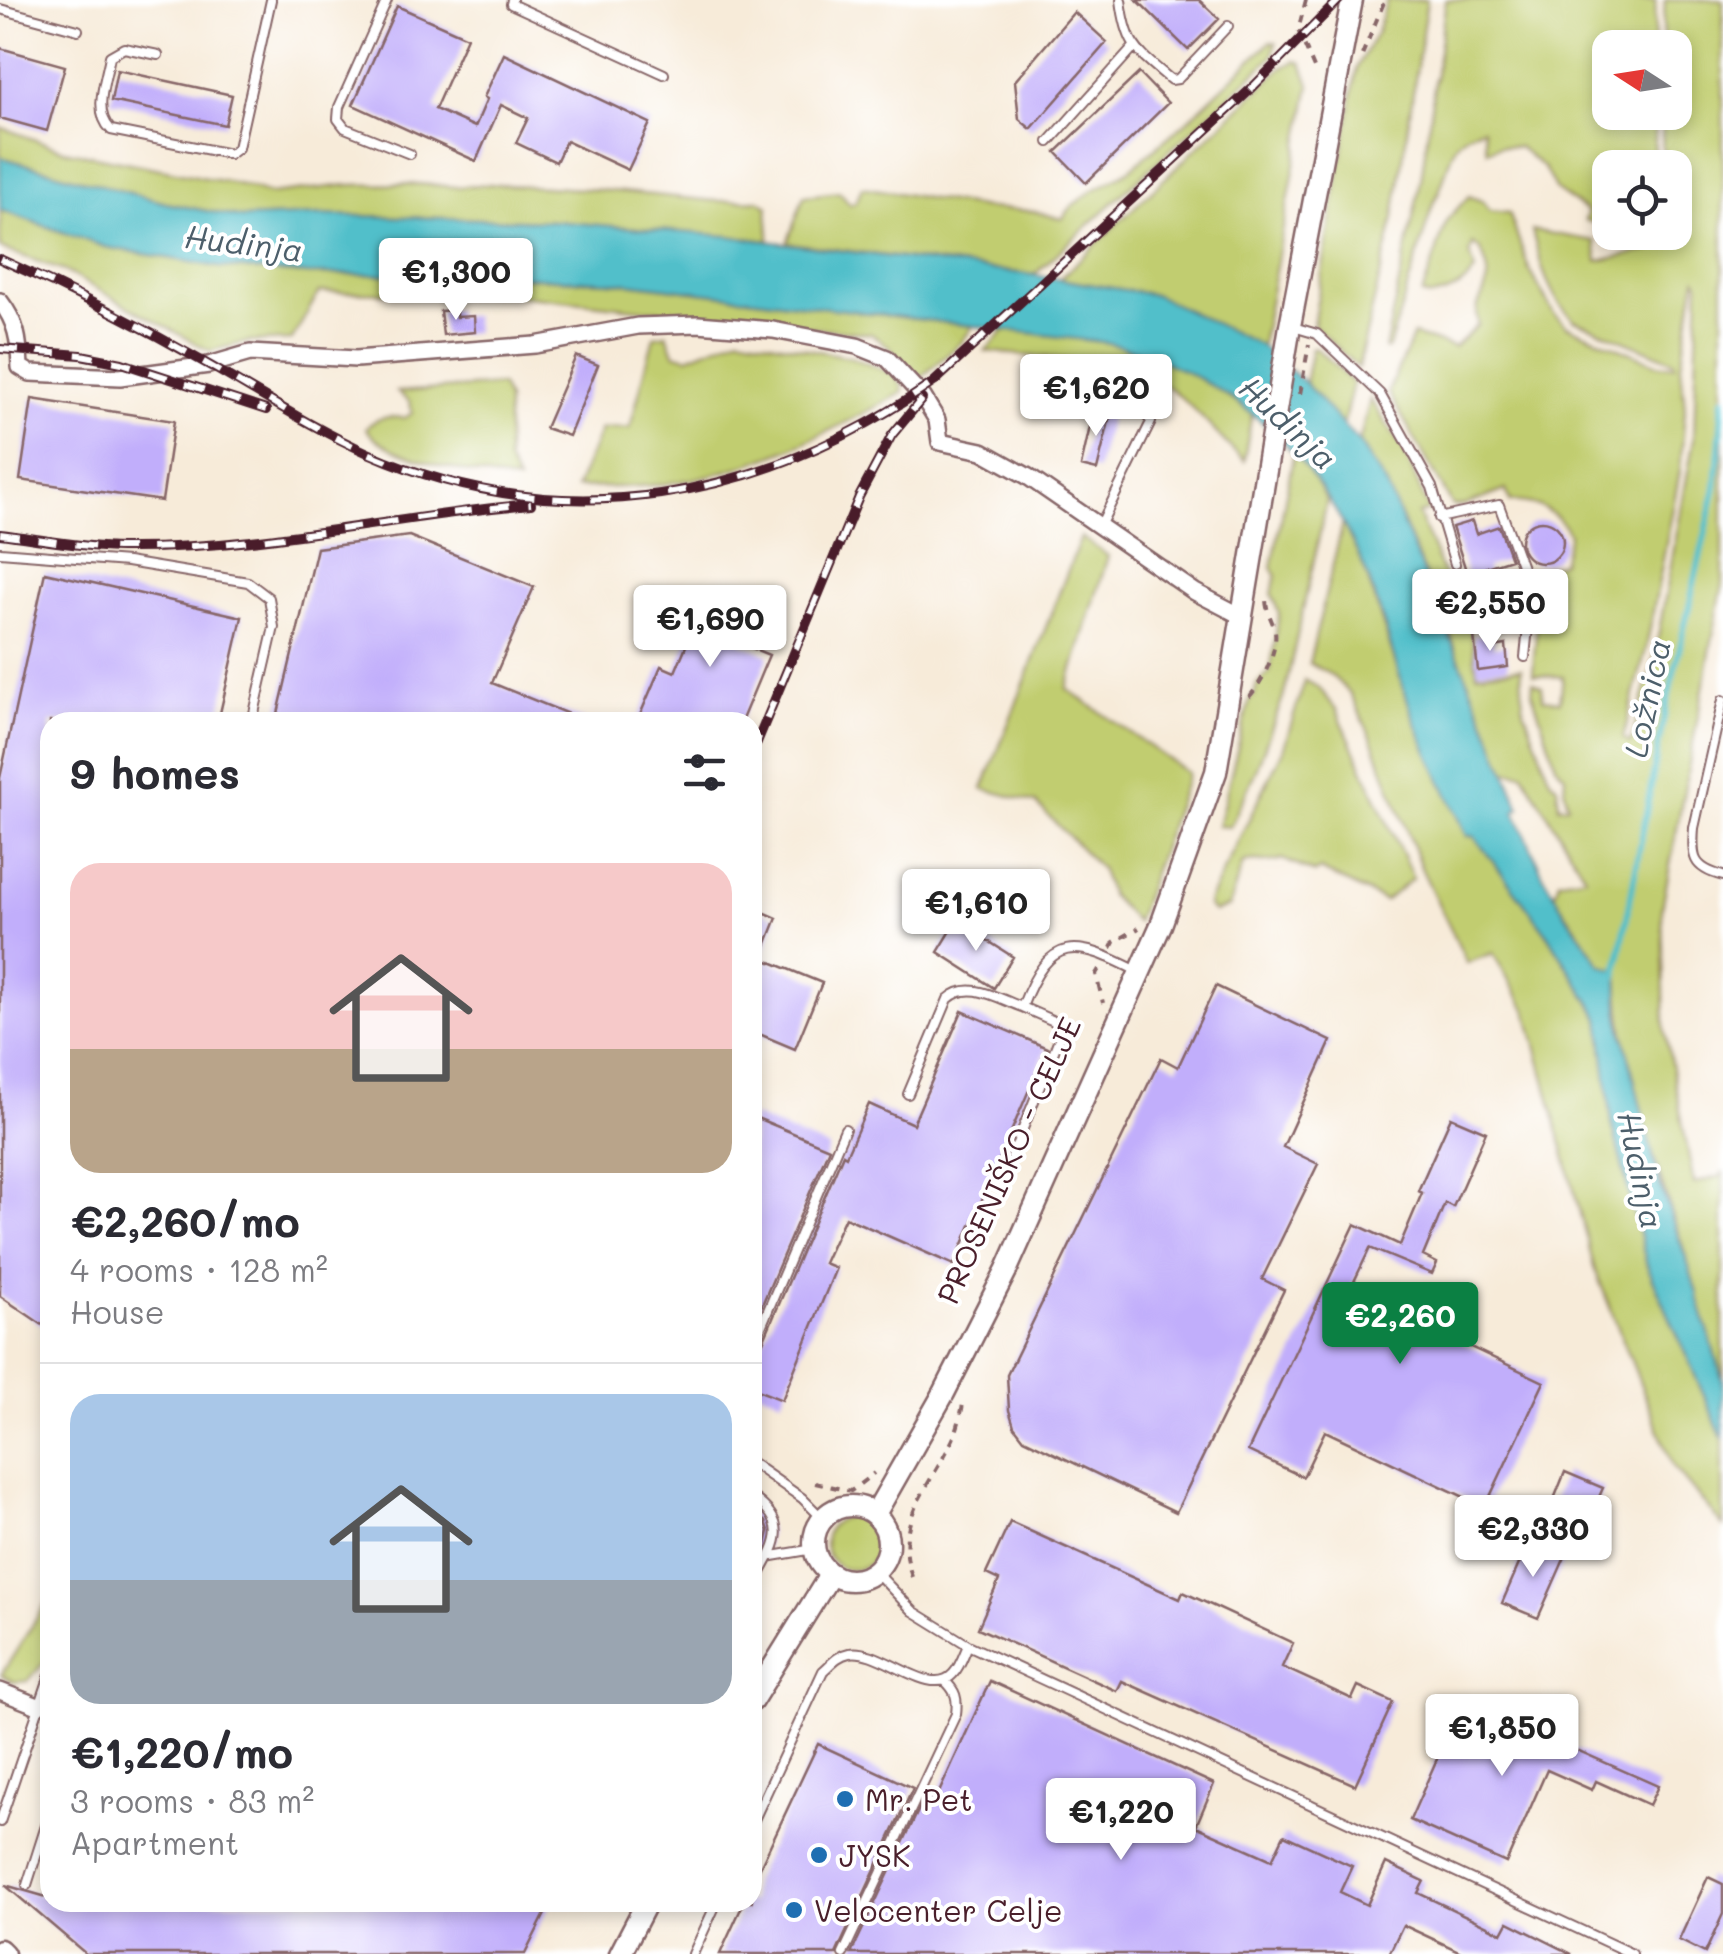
<!DOCTYPE html>
<meta charset="utf-8">
<style>
:root{--surface:#fff;--page:#f7f7f7;--text:#2b2b33;--muted:#7c7c81;--line:#e1e1e2;--accent:#0b8043}
body{margin:0;font-family:Mali,sans-serif;background:var(--page);color:var(--text);height:100vh;display:flex;flex-direction:column;font-size:38px;white-space:nowrap}
*{box-sizing:border-box;margin:0}
p{font-size:32px;color:var(--muted)}
.icon{flex:none;width:55px;height:55px;fill:none;stroke:currentColor;stroke-width:2;stroke-linecap:round;stroke-linejoin:round}
.map{position:relative;flex:1;overflow:hidden}
.drawer{position:absolute;left:40px;top:712px;width:722px;height:1200px;display:flex;flex-direction:column;background:var(--surface);border-radius:30px;box-shadow:0 5px 15px #0003}
.drawer>*{flex:none}
.needle{width:65px;rotate:282deg}
.buttons{position:absolute;left:1592px;top:30px;display:grid;gap:20px}
.buttons a{display:grid;place-items:center;width:100px;height:100px;border-radius:20px;background:var(--surface);box-shadow:0 5px 15px #0003;font-size:50px}
.price{position:absolute;translate:-50% -85px;padding:0 22px;border-radius:10px;background:#fff;color:#222;font-size:32px;line-height:65px;filter:drop-shadow(0 2px 5px #0008)}
.price::after{content:'';position:absolute;left:50%;top:60px;width:30px;height:22px;margin-left:-15px;background:inherit;clip-path:polygon(0 0,100% 0,50% 100%)}
.price.active{background:var(--accent);color:#fff}
ul{padding:0;list-style:none}
li{display:grid;align-content:center;gap:20px;height:530px;padding:0 30px}
li+li{border-top:2px solid var(--line)}
li span{display:grid;place-items:center;height:310px;border-radius:30px;color:#555}
li>.icon{margin-inline-start:auto}
span .icon{width:180px;height:180px;fill:#fffc;stroke-width:1}
li b{font-size:42px}
h2{display:flex;justify-content:space-between;align-items:center;height:120px;padding:0 30px;font-size:42px}
.map>svg:first-child{display:block}
.green{fill:#c1cd6f;stroke:#86764d;stroke-width:2.5;fill-rule:evenodd}
.water{fill:#51bfca;stroke:#4e6f7a;stroke-width:2.5}
.lines{fill:none;stroke-linecap:round;stroke-linejoin:round}
.stream{stroke:#51bfca;stroke-width:6}
.building{fill:#c1aefb}
.lane-casing{stroke:#876668;stroke-width:12}
.street-casing{stroke:#876668;stroke-width:20}
.secondary-casing{stroke:#876668;stroke-width:25}
.path{stroke:#876668;stroke-width:4;stroke-dasharray:8 8;stroke-linecap:butt}
.lane{stroke:#fff;stroke-width:8}
.street{stroke:#fff;stroke-width:15}
.secondary{stroke:#fff;stroke-width:20}
.rail-casing{stroke:#4a1f2b;stroke-width:10}
.rail{stroke:#fff;stroke-width:6;stroke-dasharray:19;stroke-linecap:butt}
.poi-dot{fill:#1f6fb2;stroke:#fff;stroke-width:4}
.labels{text-anchor:middle;dominant-baseline:central;stroke-width:8;stroke-linejoin:round;paint-order:stroke}
.street-label{font-size:30px;fill:#4a1f2b;stroke:#fff}
.poi-label{font-size:30px;fill:#4a1f2b;stroke:#fff;text-anchor:start}
.water-label{font-size:32px;font-style:italic;fill:#4d5f6b;stroke:#fff}
</style>
<div class="map">
<svg width="1723" height="1954" viewBox="0 0 1723 1954">
<rect width="100%" height="100%" fill="#fff"/>
<filter id="ink" filterUnits="userSpaceOnUse"><feTurbulence type="fractalNoise" baseFrequency=".01" numOctaves="2"/><feDisplacementMap in="SourceGraphic" scale="20" xChannelSelector="R" yChannelSelector="G"/><feConvolveMatrix kernelMatrix="1 2 1 2 8 2 1 2 1" color-interpolation-filters="sRGB"/></filter>
<filter id="wash" filterUnits="userSpaceOnUse"><feTurbulence type="fractalNoise" baseFrequency=".0048" numOctaves="4" result="noise"/><feDisplacementMap in="SourceGraphic" scale="40" xChannelSelector="R" yChannelSelector="G"/><feGaussianBlur stdDeviation="2.25" result="paint"/><feColorMatrix in="noise" values="0 0 0 0 0 0 0 0 0 0 0 0 0 0 0 0 0 1.4 0 .05"/><feComposite in="paint" operator="in"/></filter>
<g filter="url(#wash)">
<rect width="100%" height="100%" fill="#f7ebd9"/>
<path class="green" d="M 1387,0 L 1427,0 L 1394,218 L 1358,368 L 1313,325 L 1357,67 L 1377,32 Z
M 1446,0 L 1656,0 L 1654,47 L 1610,48 L 1610,112 L 1654,113 L 1655,167 L 1610,168 L 1610,228 L 1585,220 L 1588,212 L 1555,189 L 1544,168 L 1519,147 L 1499,146 L 1487,151 L 1483,128 C 1443,136 1452,174 1434,201 L 1389,348 L 1385,349 L 1421,180 Z
M 1665,0 L 1723,0 L 1723,583 L 1662,908 L 1665,1031 L 1694,1184 L 1721,1176 L 1723,1171 L 1723,1382 C 1708,1335 1696,1288 1681,1241 C 1652,1155 1621,1063 1618,972 L 1601,965 L 1554,895 L 1559,880 L 1585,876 L 1523,773 L 1506,771 L 1468,688 L 1449,629 L 1464,625 L 1471,631 L 1477,673 L 1521,668 L 1523,707 L 1549,777 L 1557,786 L 1559,806 L 1568,805 L 1564,789 L 1565,775 L 1556,765 L 1532,692 L 1533,682 L 1542,687 L 1543,699 L 1560,701 L 1563,677 L 1533,675 C 1533,636 1545,612 1531,573 L 1562,562 L 1569,534 C 1559,512 1533,500 1510,502 L 1506,490 L 1466,505 L 1453,506 L 1388,392 L 1413,335 L 1454,347 L 1478,325 C 1474,302 1482,302 1487,284 C 1491,273 1484,260 1481,250 L 1473,244 L 1470,253 L 1475,271 C 1464,287 1442,300 1422,295 L 1447,220 L 1469,196 L 1482,201 L 1490,211 L 1509,213 L 1529,269 L 1554,314 L 1567,326 L 1660,365 L 1675,365 L 1674,361 L 1574,320 C 1548,297 1540,263 1532,230 L 1595,241 L 1598,261 L 1650,250 L 1664,233 L 1675,232 L 1675,168 L 1663,167 L 1662,113 L 1675,112 L 1675,48 L 1662,47 ZM 1696,278 L 1699,282 L 1694,438 L 1654,659 L 1630,743 L 1623,738 L 1646,649 L 1680,471 L 1685,410 L 1681,364 Z
M 1270,42 L 1276,43 L 1272,57 L 1034,275 L 787,243 L 804,196 L 840,192 L 850,204 L 856,202 L 862,187 L 985,208 L 1033,211 L 1062,219 L 1073,205 L 1092,191 L 1128,171 L 1187,121 Z
M 1296,61 L 1302,63 L 1310,85 L 1261,346 L 1156,296 L 1059,279 L 1281,68 Z
M 0,127 L 64,150 L 242,185 L 270,194 L 348,185 L 419,184 L 457,187 L 489,184 L 602,190 L 717,201 L 758,200 L 768,206 C 766,218 770,228 769,241 L 553,221 L 320,215 L 243,218 L 166,203 L 0,157 Z
M 0,210 L 105,247 L 219,267 L 307,274 L 506,276 L 628,283 L 973,326 L 962,342 L 916,382 L 890,347 L 871,334 L 508,294 L 319,292 L 292,340 L 248,342 L 210,351 L 64,271 L 0,248 Z
M 1006,329 C 1052,335 1099,338 1144,352 C 1184,365 1218,390 1252,413 L 1244,461 C 1220,439 1198,410 1172,390 C 1133,362 1034,357 985,351 Z
M 667,334 L 674,353 L 688,357 L 740,336 L 850,357 L 892,373 L 903,387 L 902,393 C 831,432 751,472 670,483 C 639,488 607,487 576,488 L 601,429 L 630,428 L 654,336 Z
M 1312,348 L 1317,349 L 1353,383 L 1343,426 L 1305,383 Z
M 501,385 L 507,400 L 507,461 L 518,482 C 484,476 383,459 366,428 C 377,416 390,416 405,418 L 412,413 L 410,402 L 397,392 Z
M 1370,399 L 1403,449 L 1429,511 L 1418,514 L 1448,585 L 1433,593 L 1387,486 L 1359,443 Z
M 1294,452 L 1308,466 L 1327,501 L 1284,695 L 1256,770 L 1230,827 L 1218,826 L 1250,698 L 1254,696 L 1257,684 L 1270,672 L 1279,614 L 1272,594 L 1276,575 L 1272,567 Z
M 1343,523 L 1364,567 L 1414,719 L 1467,836 L 1474,836 L 1547,933 L 1600,1018 L 1612,1124 L 1647,1265 L 1723,1439 L 1723,1526 L 1673,1466 L 1594,1267 L 1527,1011 L 1493,953 L 1467,963 L 1422,870 L 1372,739 L 1350,693 L 1331,675 L 1309,663 Z
M 1081,537 L 1108,556 L 1067,689 L 1188,773 L 1136,922 L 1110,895 L 1100,868 L 1036,803 L 983,789 Z
M 1305,680 L 1319,688 L 1336,709 L 1413,878 L 1385,901 L 1320,870 L 1315,873 L 1282,859 C 1263,866 1259,858 1243,863 L 1229,906 L 1214,912 L 1208,906 L 1209,900 L 1283,750 Z
M825 1543a27 27 0 1 1 54 0a27 27 0 1 1-54 0Z
M 50,1597 L 50,1651 L 47,1659 L 28,1681 L 14,1682 L 1,1675 Z"/>
<path class="water" d="M 0,157 L 166,203 L 243,218 L 321,215 L 554,221 L 728,236 L 1034,275 L 1156,295 L 1261,346 L 1305,383 L 1359,443 L 1387,486 L 1506,771 L 1520,808 L 1515,811 L 1545,879 L 1569,919 L 1601,965 L 1618,971 L 1619,1016 L 1660,1185 L 1688,1263 L 1723,1382 L 1723,1439 L 1647,1265 L 1612,1124 L 1600,1018 L 1547,933 L 1474,836 L 1467,836 C 1450,797 1429,758 1414,718 C 1395,668 1384,614 1363,565 C 1314,449 1230,376 1109,343 L 628,283 L 510,276 L 307,274 L 219,267 L 105,247 L 0,210 Z"/>
<g class="lines">
<path class="stream" d="M 1616,977 L 1662,726 L 1716,487 L 1723,399"/>
</g>
<g id="blocks">
<path class="building" d="M 1137,0 L 1199,0 L 1219,19 L 1188,50 Z
M 397,6 L 467,37 L 435,109 L 475,127 L 487,99 L 484,97 L 504,54 L 650,123 L 628,170 L 566,141 L 556,162 L 516,143 L 528,118 L 501,105 L 476,161 L 353,105 Z
M 1074,12 L 1107,42 L 1031,129 L 1019,119 L 1015,81 Z
M 0,48 L 65,66 L 47,131 L 0,118 Z
M 117,70 L 232,95 L 225,125 L 111,101 Z
M 1139,73 L 1168,103 L 1086,183 L 1056,152 Z
M 456,310 L 456,317 L 474,316 L 475,332 L 443,335 L 440,311 Z
M 576,356 L 598,365 L 569,436 L 545,428 Z
M 32,399 L 174,421 L 162,501 L 20,480 Z
M 1094,409 L 1111,413 L 1097,470 L 1081,466 Z
M 1472,521 L 1476,534 L 1499,526 L 1511,559 L 1486,567 L 1488,574 L 1469,580 L 1452,527 Z
M1521 542a21 21 0 1 1 42 0a21 21 0 1 1-42 0Z
M 409,536 L 534,587 L 492,683 L 588,722 L 276,722 L 317,548 Z
M 45,572 L 242,617 L 218,722 L 50,722 L 50,1330 L 0,1296 L 0,778 Z
M 710,589 L 754,607 L 740,643 L 769,655 L 741,722 L 637,722 L 661,666 L 675,672 Z
M 1492,633 L 1493,647 L 1506,645 L 1508,667 L 1478,671 L 1474,636 Z
M 752,907 L 777,918 L 761,958 L 822,983 L 795,1049 L 752,1031 Z
M 957,921 L 1013,957 L 994,988 L 938,952 Z
M 1216,986 L 1331,1041 L 1283,1147 L 1318,1164 L 1262,1279 L 1284,1290 L 1176,1512 L 1024,1439 L 1014,1426 L 1009,1410 L 1007,1375 L 1161,1058 L 1178,1067 Z
M 962,1011 L 1047,1048 L 954,1265 L 845,1217 L 824,1263 L 836,1268 L 782,1400 L 752,1388 L 752,1355 L 759,1351 L 843,1154 L 846,1156 L 869,1104 L 913,1124 Z
M 752,1116 L 829,1148 L 752,1328 Z
M 1451,1117 L 1486,1132 L 1453,1207 L 1445,1203 L 1423,1256 L 1437,1263 L 1432,1274 L 1370,1248 L 1350,1290 L 1544,1382 L 1485,1507 L 1325,1431 L 1303,1477 L 1248,1451 L 1355,1224 L 1400,1245 L 1422,1193 L 1418,1191 Z
M 1565,1472 L 1603,1488 L 1591,1515 L 1554,1499 Z
M 752,1507 L 766,1522 L 769,1531 L 765,1549 L 752,1572 Z
M 1010,1522 L 1180,1599 L 1183,1592 L 1293,1643 L 1282,1667 L 1352,1699 L 1358,1686 L 1393,1702 L 1355,1785 L 1122,1681 L 1117,1691 L 978,1628 L 999,1580 L 986,1574 Z
M 1529,1541 L 1565,1557 L 1538,1618 L 1502,1603 Z
M 990,1681 L 1214,1784 L 1196,1826 L 1272,1860 L 1284,1835 L 1352,1866 L 1340,1892 L 1367,1905 L 1386,1863 L 1424,1881 L 1418,1893 L 1502,1933 L 1508,1922 L 1572,1954 L 1465,1954 L 1403,1925 L 1389,1954 L 851,1954 L 926,1794 L 936,1799 Z
M 1453,1695 L 1658,1786 L 1649,1805 L 1596,1781 L 1592,1790 L 1547,1770 L 1506,1863 L 1410,1820 L 1451,1727 L 1441,1722 Z
M 818,1744 L 913,1788 L 836,1954 L 720,1954 L 744,1902 L 752,1902 L 752,1884 Z
M 1708,1877 L 1723,1884 L 1723,1914 L 1705,1953 L 1679,1940 Z
M 5,1885 L 50,1898 L 50,1902 L 551,1902 L 525,1954 L 86,1954 Z"/>
</g>
</g>
<g filter="url(#ink)">
<use href="#blocks" fill-opacity="0" stroke="#876668" stroke-width="2.5"/>
<g class="lines">
<defs>
<path id="lane" d="M 387,0 L 339,107 L 338,119 L 345,128 L 410,154
M 512,0 L 511,4 L 664,74
M 1121,0 C 1127,47 1136,50 1171,80 L 1178,79 L 1228,26
M 0,9 L 78,30
M 158,55 L 124,48 L 110,56 C 106,80 92,111 111,130 L 230,154 L 238,148 L 271,0
M 1049,142 L 1133,48
M 1290,326 L 1317,334 L 1380,394 L 1432,487 L 1455,564
M 1074,375 C 1107,382 1135,392 1151,422 L 1100,526
M 1439,518 L 1499,505 L 1528,584 L 1529,617 L 1525,657
M 0,552 L 127,562 L 248,582 L 269,598 L 274,627 L 252,722
M 1723,700 L 1694,828 C 1692,857 1692,868 1723,876
M 908,1094 L 948,999 C 969,979 999,999 1022,1007
M 1012,1156 L 1062,1031 L 1056,1022 L 1022,1007 C 1050,934 1075,939 1139,972
M 752,1348 L 845,1129
M 752,1463 L 802,1498 L 823,1519
M 752,1497 C 798,1528 769,1553 752,1589
M 773,1556 L 814,1549
M 876,1572 L 913,1611 L 968,1645 L 1632,1954
M 0,1822 L 50,1675
M 752,1824 L 823,1671 C 831,1664 838,1655 849,1653 C 879,1646 930,1700 953,1674 C 960,1667 964,1654 968,1645
M 27,1885 L 50,1813
M 693,1954 L 717,1902
M 843,1954 L 956,1714 C 958,1698 956,1691 944,1680"/>
<path id="street" d="M 0,301 C 17,323 19,340 20,367 L 30,373 L 120,377 L 209,365 L 250,353 L 356,359 L 535,345 L 638,326 L 698,324 L 773,330 L 857,346 L 887,358 L 923,397 L 937,420 L 940,442 L 982,451 L 1027,476 L 1195,592 L 1243,617
M 0,1691 L 38,1706"/>
<path id="secondary" d="M814 1543a37 37 0 1 1 74 0a37 37 0 1 1-74 0Z
M 875,1514 L 944,1393 L 1007,1269 L 1161,925 L 1216,772 L 1290,326 L 1352,0
M 752,1701 L 830,1575
M 0,1950 L 4,1954
M 620,1954 L 647,1902"/>
</defs>
<use href="#lane" class="lane-casing"/>
<use href="#street" class="street-casing"/>
<use href="#secondary" class="secondary-casing"/>
<path class="path" d="M 1306,0 L 1298,30 L 1317,75
M 1362,55 L 1385,0
M 1300,394 L 1309,344
M 1249,697 C 1262,683 1278,651 1275,631 C 1273,621 1267,615 1266,600
M 1111,948 L 1114,942 L 1139,928
M 1099,969 L 1096,974 L 1103,1003
M 815,1483 L 851,1491 L 874,1473
M 912,1577 C 893,1522 927,1491 950,1445 C 958,1431 961,1414 964,1399"/>
<use href="#lane" class="lane"/>
<use href="#street" class="street"/>
<use href="#secondary" class="secondary"/>
<defs>
<path id="rail" d="M 0,259 C 72,291 141,326 209,365 C 262,395 312,428 368,453 C 564,539 763,500 934,382 L 1252,88 L 1339,0
M 0,349 L 81,355 L 122,363 L 266,410
M 0,534 C 40,539 81,547 121,548 C 259,550 394,516 531,504
M 752,754 L 859,497 L 892,435 L 922,399"/>
</defs>
<use href="#rail" class="rail-casing"/>
<use href="#rail" class="rail"/>
</g>
</g>
<g class="poi-dot">
<circle cx="845" cy="1799" r="10"/>
<circle cx="819" cy="1855" r="10"/>
<circle cx="794" cy="1910" r="10"/>
</g>
<g class="labels">
<g class="street-label">
<text transform="translate(1008 1160) rotate(-66)">PROSENIŠKO - CELJE</text>
</g>
<g class="poi-label">
<text x="865" y="1799">Mr. Pet</text>
<text x="839" y="1855">JYSK</text>
<text x="814" y="1910">Velocenter Celje</text>
</g>
<g class="water-label">
<text transform="translate(244 242) rotate(7)">Hudinja</text>
<text transform="translate(1289 422) rotate(43)">Hudinja</text>
<text transform="translate(1646 698) rotate(-78)">Ložnica</text>
<text transform="translate(1642 1170) rotate(78)">Hudinja</text>
</g>
</g>
</svg>
<div class="buttons">
<a><svg class="needle" viewBox="-14 -14 28 28"><path d="M0-13l5 13h-10z" fill="#e53935"/><path d="M0 13l5-13h-10z" fill="#7c7c81"/></svg></a>
<a><svg class="icon" aria-label="locate" viewBox="0 0 24 24"><circle cx="12" cy="12" r="6"/><path d="M12 2v4M12 18v4M2 12h4M18 12h4"/></svg></a>
</div>
<b class="price" style="left:456px;top:323px">€1,300</b>
<b class="price" style="left:1096px;top:439px">€1,620</b>
<b class="price" style="left:1490px;top:654px">€2,550</b>
<b class="price" style="left:710px;top:670px">€1,690</b>
<b class="price" style="left:976px;top:954px">€1,610</b>
<b class="price active" style="left:1400px;top:1367px">€2,260</b>
<b class="price" style="left:1533px;top:1580px">€2,330</b>
<b class="price" style="left:1502px;top:1779px">€1,850</b>
<b class="price" style="left:1121px;top:1863px">€1,220</b>
<section class="drawer">
<h2>9 homes<svg class="icon" aria-label="filters" viewBox="0 0 24 24"><path d="M4 7h16M4 17h16"/><circle cx="9" cy="7" r="2"/><circle cx="15" cy="17" r="2"/></svg></h2>
<ul>
<li><span style="background:linear-gradient(#f6c9c9 60%,#b9a48a 0)"><svg class="icon" aria-label="home" viewBox="0 0 24 24"><path d="M3 11l9-7 9 7M6 9v11h12V9"/></svg></span><div><b>€2,260/mo</b><p>4 rooms · 128 m²</p><p>House</p></div></li>
<li><span style="background:linear-gradient(#a9c7e8 60%,#9aa5b1 0)"><svg class="icon" aria-label="home" viewBox="0 0 24 24"><path d="M3 11l9-7 9 7M6 9v11h12V9"/></svg></span><div><b>€1,220/mo</b><p>3 rooms · 83 m²</p><p>Apartment</p></div></li>
</ul>
</section>
</div>
